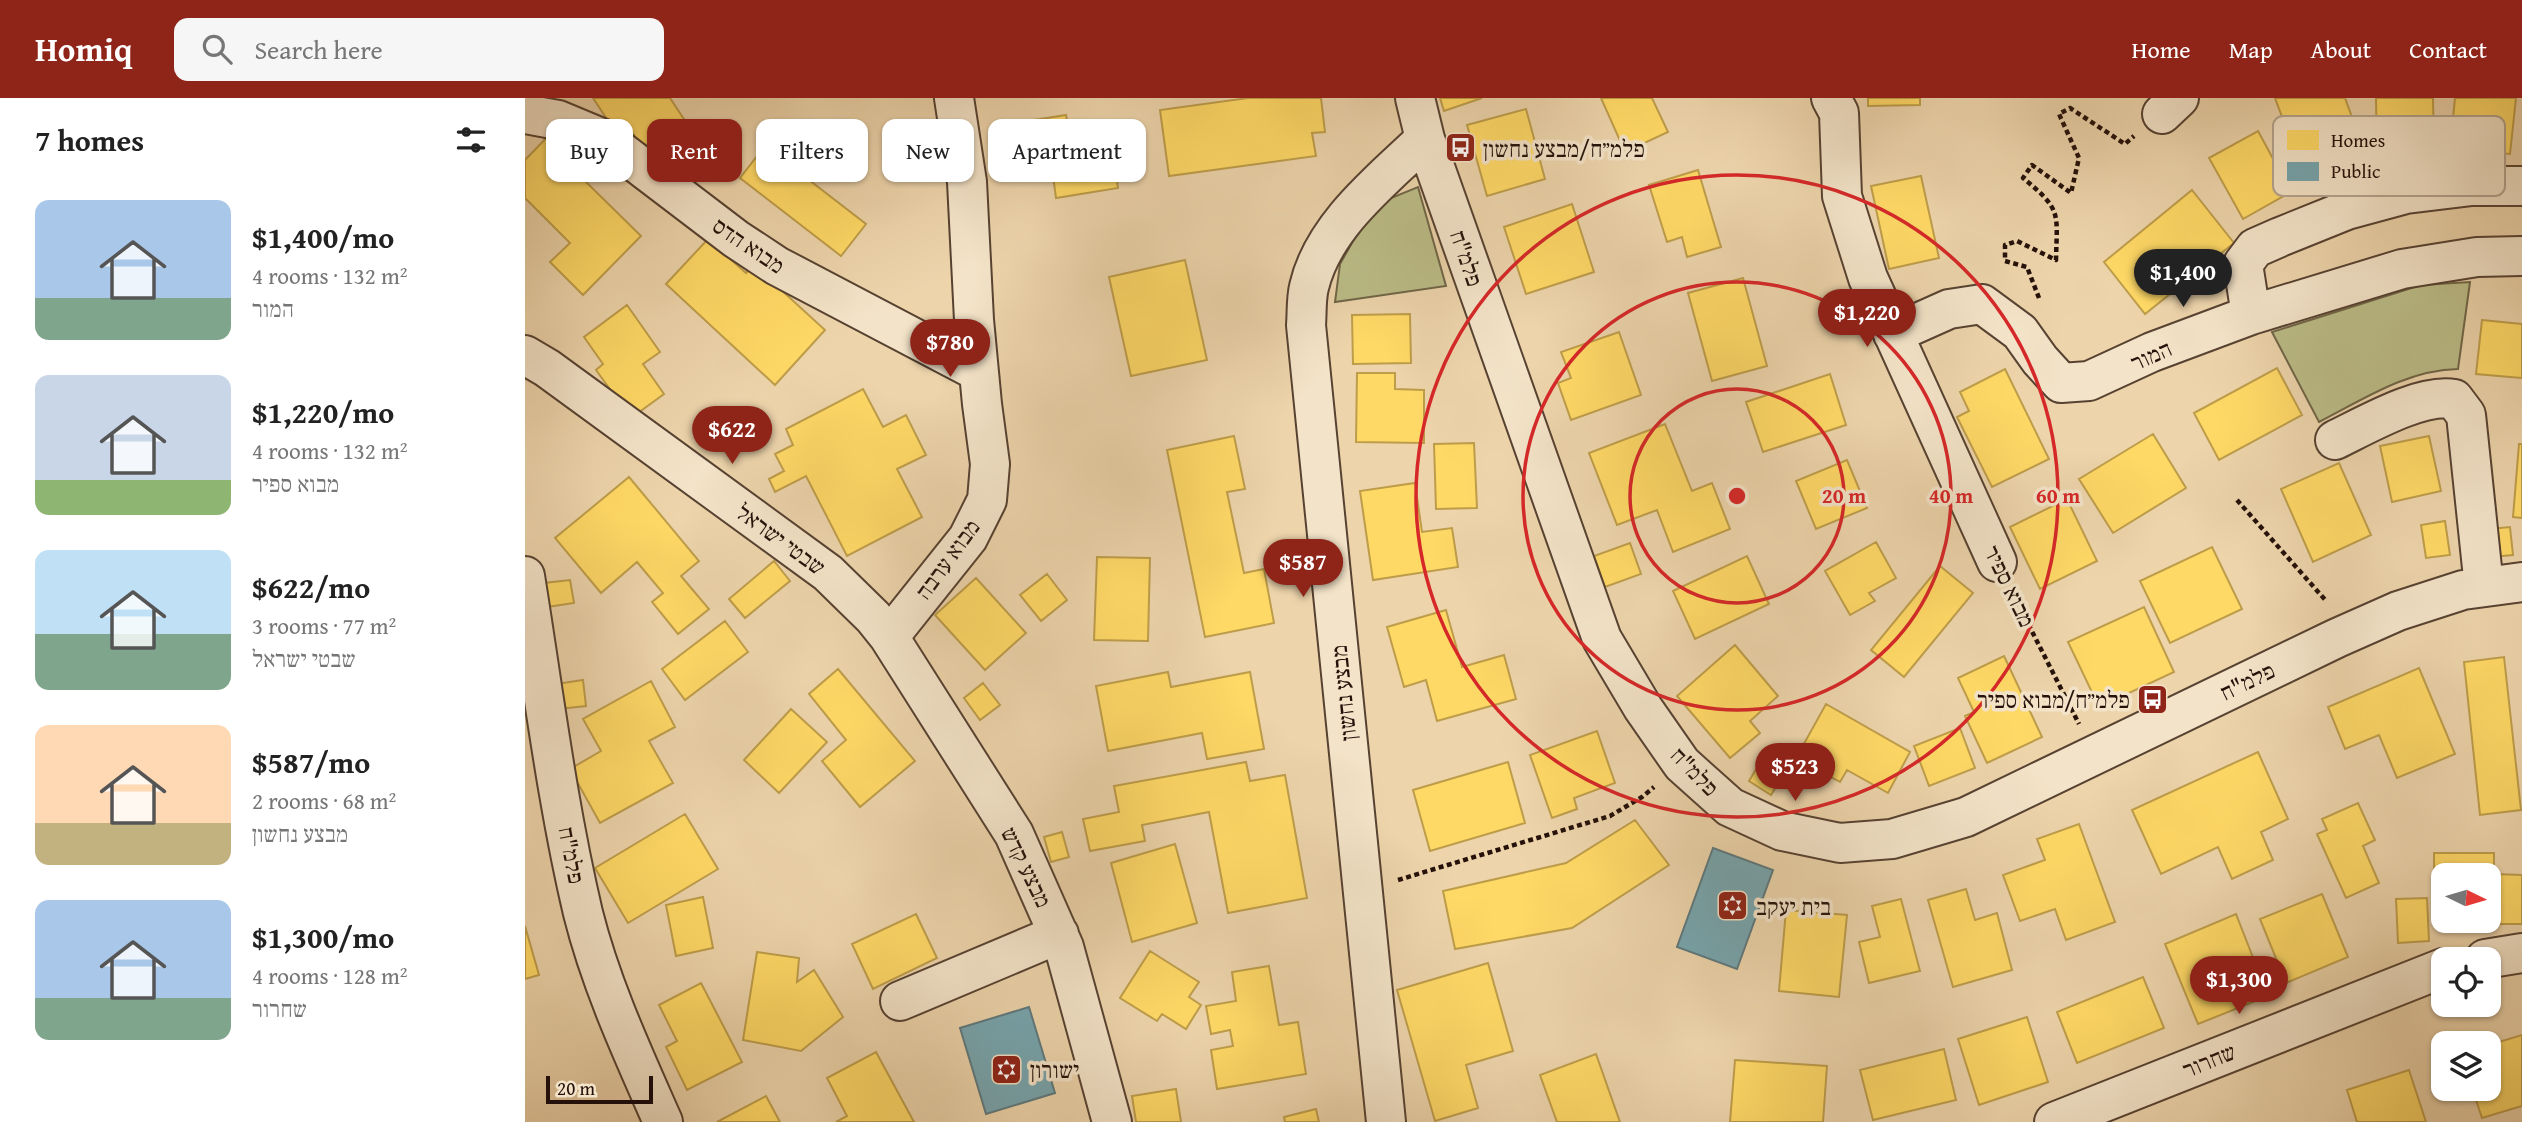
<!DOCTYPE html>
<meta charset="utf-8">
<style>
:root{--surface:#fff;--page:#f6f6f6;--text:#222;--muted:#767676;--accent:#8f2418}
body{margin:0;font-family:"Gentium Book Plus","Frank Ruhl Libre",serif;background:var(--page);color:var(--text);height:100vh;display:flex;flex-direction:column;font-size:26px;white-space:nowrap}
*{box-sizing:border-box;margin:0}
p{font-size:23px;color:var(--muted)}
.icon{flex:none;width:38px;height:38px;fill:none;stroke:currentColor;stroke-width:2;stroke-linecap:round;stroke-linejoin:round}
.map{position:relative;flex:1;overflow:hidden}
.side{display:flex;flex-direction:column;background:var(--surface);width:525px}
.side>*{flex:none}
.hud{position:absolute;left:21px;top:21px;width:665px;height:63px;display:flex;gap:14px}
.needle{width:46px;rotate:95deg}
.controls{position:absolute;left:1906px;top:765px;display:grid;gap:14px}
.controls a{display:grid;place-items:center;width:70px;height:70px;border-radius:14px;background:var(--surface);box-shadow:0 2px 5px #0004;font-size:35px}
.scale{position:absolute;left:21px;bottom:18px;width:107px;box-sizing:border-box;padding-left:7px;border:4px solid #25110a;border-top:0;font-size:19px;line-height:24px;white-space:nowrap;color:#25110a;-webkit-text-stroke:5px #f3e3c8;paint-order:stroke}
.price{position:absolute;translate:-50% -60px;padding:0 16px;border-radius:24px;background:var(--accent);color:#fff;font-size:23px;line-height:46px;filter:drop-shadow(0 2px 4px #0008)}
.price::after{content:'';position:absolute;left:50%;top:42px;width:21px;height:16px;margin-left:-10px;background:inherit;clip-path:polygon(0 0,100% 0,50% 100%)}
.price.selected{background:#222;color:#fff}
ul{padding:0;list-style:none}
li{display:flex;align-items:center;gap:21px;height:175px;padding:0 35px}
li span{display:grid;place-items:center;flex:none;width:196px;height:140px;border-radius:14px;color:#555}
li>.icon{margin-inline-start:auto}
span .icon{width:84px;height:84px;fill:#fffc;stroke-width:1}
li b{font-size:30px}
h2{display:flex;justify-content:space-between;align-items:center;height:84px;padding:0 35px;font-size:30px}
.chip{padding:0 24px;border-radius:14px;background:var(--surface);box-shadow:0 2px 5px #0004;font-size:24px;line-height:63px}
.chip.selected{background:var(--accent);color:#fff}
header{display:flex;align-items:center;gap:42px;box-sizing:border-box;height:98px;padding:0 35px;background:var(--accent);color:#fff}
header strong{font-size:33px}
nav{display:flex;gap:38px;margin-inline-start:auto;font-size:24px}
.search{width:490px;height:63px;background:var(--page);display:flex;align-items:center;gap:18px;box-sizing:border-box;padding:0 24px;border-radius:14px;color:var(--muted);font-size:26px}
main{display:flex;flex:1;min-height:0}
.map>svg:first-child{display:block}
.green{fill:#bbbc87;stroke:#706648;stroke-width:2}
.homes{fill:#ffd966;stroke:#be9d4a;stroke-width:2;fill-rule:evenodd}
.public{fill:#76a5af;stroke:#5e797e;stroke-width:2}
.lines{fill:none;stroke-linecap:round;stroke-linejoin:round}
.minor-casing{stroke:#574232;stroke-width:42}
.path{stroke:#25110a;stroke-width:4.5;stroke-dasharray:5 3.5;stroke-linecap:butt}
.minor{stroke:#f3e3c8;stroke-width:38}
.ring{fill:none;stroke:#d62828;stroke-width:3.5}
.labels{text-anchor:middle;dominant-baseline:central;stroke-width:7;stroke-linejoin:round;paint-order:stroke}
.poi-label{font-size:23px;fill:#25110a;stroke:#f3e3c8;text-anchor:start}
.street-label{font-size:23px;fill:#25110a;stroke:#f3e3c8}
.key{fill:#f3e3c8;stroke:#b5a48f;stroke-width:2}
.key-label{font-size:19px;fill:#25110a}
.centre{fill:#d62828;stroke:#f3e3c8;stroke-width:3.5}
.ring-label{font-size:21px;text-anchor:middle;font-weight:bold;fill:#d62828;stroke:#f3e3c8;stroke-width:7;stroke-linejoin:round;paint-order:stroke}
</style>
<header>
<strong>Homiq</strong>
<div class="search"><svg class="icon" aria-label="search" viewBox="0 0 24 24"><circle cx="10" cy="10" r="6"/><path d="M15 15l6 6"/></svg>Search here</div>
<nav><a>Home</a><a>Map</a><a>About</a><a>Contact</a></nav>
</header>
<main>
<section class="side">
<h2>7 homes<svg class="icon" aria-label="filters" viewBox="0 0 24 24"><path d="M4 7h16M4 17h16"/><circle cx="9" cy="7" r="2"/><circle cx="15" cy="17" r="2"/></svg></h2>
<ul>
<li><span style="background:linear-gradient(#a9c7e8 70%,#7fa58c 0)"><svg class="icon" aria-label="home" viewBox="0 0 24 24"><path d="M3 11l9-7 9 7M6 9v11h12V9"/></svg></span><div><b>$1,400/mo</b><p>4 rooms · 132 m²</p><p>המור</p></div></li>
<li><span style="background:linear-gradient(#c9d6e8 75%,#8fb573 0)"><svg class="icon" aria-label="home" viewBox="0 0 24 24"><path d="M3 11l9-7 9 7M6 9v11h12V9"/></svg></span><div><b>$1,220/mo</b><p>4 rooms · 132 m²</p><p>מבוא ספיר</p></div></li>
<li><span style="background:linear-gradient(#bfe0f5 60%,#7fa58c 0)"><svg class="icon" aria-label="home" viewBox="0 0 24 24"><path d="M3 11l9-7 9 7M6 9v11h12V9"/></svg></span><div><b>$622/mo</b><p>3 rooms · 77 m²</p><p>שבטי ישראל</p></div></li>
<li><span style="background:linear-gradient(#ffd9b3 70%,#c2b280 0)"><svg class="icon" aria-label="home" viewBox="0 0 24 24"><path d="M3 11l9-7 9 7M6 9v11h12V9"/></svg></span><div><b>$587/mo</b><p>2 rooms · 68 m²</p><p>מבצע נחשון</p></div></li>
<li><span style="background:linear-gradient(#a9c7e8 70%,#7fa58c 0)"><svg class="icon" aria-label="home" viewBox="0 0 24 24"><path d="M3 11l9-7 9 7M6 9v11h12V9"/></svg></span><div><b>$1,300/mo</b><p>4 rooms · 128 m²</p><p>שחרור</p></div></li>
</ul>
</section>
<div class="map">
<svg width="1997" height="1024" viewBox="0 0 1997 1024">
<rect width="100%" height="100%" fill="#edd4ab"/>
<filter id="stains"><feTurbulence type="fractalNoise" baseFrequency=".00286" numOctaves="4"/><feColorMatrix values="0 0 0 0 .2 0 0 0 0 .09 0 0 0 0 .02 0 0 0 .5 -.17"/></filter>
<radialGradient id="worn" r=".72"><stop offset=".6" stop-color="#630" stop-opacity="0"/><stop offset="1" stop-color="#630" stop-opacity=".3"/></radialGradient>
<path class="green" d="M 893,89 L 921,188 L 810,204 L 815,166 L 840,122 L 866,100 Z
M 1945,184 L 1933,271 C 1882,272 1839,301 1794,324 L 1747,234 L 1896,187 Z"/>
<path class="homes" d="M 68,0 L 145,0 L 170,38 L 128,66 L 101,25 L 89,32 Z
M 723,0 L 796,0 L 800,34 L 787,35 L 791,58 L 644,78 L 635,12 Z
M 915,0 L 957,0 L 919,13 Z
M 1076,0 L 1127,0 L 1143,34 L 1100,54 Z
M 1343,0 L 1395,0 L 1395,7 L 1343,8 Z
M 1750,0 L 1820,0 L 1844,66 L 1783,89 Z
M 1851,0 L 1908,0 L 1909,56 L 1852,58 Z
M 1930,0 L 1991,0 L 1985,56 L 1925,50 Z
M 1001,11 L 1020,81 L 962,98 L 942,27 Z
M 541,17 L 545,41 L 585,35 L 593,90 L 531,100 L 527,70 L 503,74 L 496,24 Z
M 257,26 L 283,46 L 266,68 L 341,126 L 316,158 L 215,80 Z
M 29,32 L 67,70 L 57,80 L 116,138 L 58,197 L 25,164 L 45,145 L 0,100 L 0,62 Z
M 1733,33 L 1766,94 L 1718,121 L 1684,60 Z
M 1173,72 L 1196,149 L 1162,159 L 1157,139 L 1142,144 L 1124,87 Z
M 1396,78 L 1414,160 L 1364,171 L 1346,88 Z
M 1667,92 L 1709,145 L 1620,216 L 1579,164 Z
M 1047,106 L 1069,174 L 1001,196 L 979,129 Z
M 183,141 L 221,175 L 229,167 L 300,232 L 250,287 L 141,186 Z
M 660,162 L 682,262 L 606,278 L 584,179 Z
M 1218,180 L 1242,268 L 1187,283 L 1163,195 Z
M 102,207 L 135,254 L 118,266 L 139,296 L 106,320 L 71,272 L 78,266 L 59,239 Z
M 885,216 L 886,265 L 828,266 L 827,217 Z
M 1957,222 L 1997,226 L 1997,280 L 1951,276 Z
M 1094,234 L 1116,297 L 1046,322 L 1033,285 L 1046,280 L 1036,254 Z
M 1752,270 L 1777,317 L 1694,362 L 1669,315 Z
M 1480,271 L 1524,361 L 1467,389 L 1432,319 L 1444,313 L 1435,294 Z
M 832,275 L 870,275 L 870,291 L 899,292 L 899,345 L 831,344 Z
M 1305,276 L 1321,327 L 1238,354 L 1221,304 Z
M 338,291 L 358,329 L 381,317 L 401,357 L 372,371 L 397,419 L 322,458 L 281,378 L 250,394 L 244,381 L 259,373 L 250,356 L 268,347 L 261,331 Z
M 1140,326 L 1167,393 L 1187,385 L 1205,431 L 1148,454 L 1132,412 L 1092,427 L 1064,355 Z
M 1628,336 L 1661,390 L 1588,435 L 1554,381 Z
M 709,338 L 720,391 L 702,394 L 719,475 L 739,471 L 749,525 L 680,539 L 642,352 Z
M 1904,338 L 1916,393 L 1867,404 L 1855,348 Z
M 949,345 L 952,410 L 911,411 L 909,346 Z
M 1994,346 L 1997,346 L 1997,420 L 1988,419 Z
M 1322,362 L 1342,410 L 1291,431 L 1271,383 Z
M 1814,365 L 1846,437 L 1788,464 L 1756,391 Z
M 104,379 L 174,463 L 156,478 L 184,511 L 153,536 L 127,504 L 138,495 L 112,464 L 76,495 L 30,440 Z
M 890,385 L 897,434 L 927,430 L 933,469 L 848,482 L 835,393 Z
M 1542,401 L 1572,463 L 1515,491 L 1485,429 Z
M 1920,423 L 1925,457 L 1901,460 L 1896,427 Z
M 1985,429 L 1988,457 L 1966,459 L 1964,431 Z
M 1351,444 L 1371,480 L 1344,495 L 1350,503 L 1325,517 L 1300,473 Z
M 1105,445 L 1116,476 L 1080,489 L 1069,458 Z
M 1687,449 L 1717,511 L 1645,545 L 1615,483 Z
M 1222,458 L 1244,506 L 1170,541 L 1148,493 Z
M 572,459 L 625,460 L 623,543 L 569,542 Z
M 249,463 L 265,483 L 220,520 L 204,501 Z
M 1415,468 L 1448,495 L 1379,579 L 1346,552 Z
M 522,476 L 542,502 L 516,523 L 495,497 Z
M 451,480 L 501,535 L 460,572 L 410,517 Z
M 45,482 L 49,505 L 22,509 L 19,485 Z
M 1619,509 L 1649,574 L 1574,609 L 1543,544 Z
M 921,512 L 937,569 L 979,557 L 991,601 L 912,623 L 901,582 L 879,589 L 862,529 Z
M 200,523 L 223,554 L 160,602 L 137,571 Z
M 1210,547 L 1253,598 L 1225,623 L 1235,635 L 1205,660 L 1152,598 Z
M 1479,558 L 1517,639 L 1462,665 L 1440,618 L 1449,614 L 1433,580 Z
M 1979,559 L 1996,712 L 1955,717 L 1939,564 Z
M 1894,570 L 1930,656 L 1872,680 L 1854,637 L 1820,651 L 1803,609 Z
M 313,571 L 390,663 L 335,709 L 297,663 L 321,642 L 284,596 Z
M 643,574 L 646,589 L 725,574 L 739,651 L 682,661 L 677,635 L 583,653 L 571,588 Z
M 58,582 L 61,608 L 34,611 L 31,586 Z
M 126,583 L 150,629 L 124,643 L 148,685 L 75,725 L 45,671 L 76,653 L 58,621 Z
M 458,585 L 475,607 L 455,622 L 439,600 Z
M 1301,606 L 1385,654 L 1363,695 L 1322,672 L 1315,684 L 1271,660 Z
M 266,611 L 302,644 L 254,695 L 219,662 Z
M 1435,630 L 1450,670 L 1404,688 L 1389,648 Z
M 1072,633 L 1090,685 L 1049,700 L 1052,711 L 1027,720 L 1005,657 Z
M 1242,653 L 1264,667 L 1246,697 L 1224,683 Z
M 1733,654 L 1763,721 L 1736,734 L 1748,762 L 1707,781 L 1693,749 L 1636,776 L 1607,712 Z
M 721,664 L 725,683 L 760,677 L 782,800 L 703,815 L 684,714 L 617,727 L 620,743 L 565,753 L 558,721 L 594,714 L 589,688 Z
M 983,664 L 1000,725 L 905,753 L 888,692 Z
M 1833,705 L 1850,742 L 1838,748 L 1854,785 L 1821,800 L 1792,736 L 1802,732 L 1797,721 Z
M 160,716 L 193,771 L 103,825 L 70,770 Z
M 1110,722 L 1144,767 L 1047,830 L 930,851 L 918,793 L 1041,765 Z
M 1554,726 L 1590,824 L 1541,842 L 1530,811 L 1495,823 L 1478,777 L 1520,762 L 1512,741 Z
M 537,734 L 544,759 L 526,764 L 519,739 Z
M 650,746 L 672,825 L 607,844 L 586,765 Z
M 1909,755 L 1969,755 L 1969,776 L 1997,777 L 1997,826 L 1909,826 ZM 1918,777 L 1964,777 L 1964,822 L 1918,822 Z
M 1441,791 L 1450,822 L 1472,815 L 1487,872 L 1428,889 L 1403,802 Z
M 1797,796 L 1823,859 L 1761,885 L 1735,821 Z
M 178,799 L 188,850 L 151,858 L 141,807 Z
M 1902,800 L 1904,843 L 1873,845 L 1871,801 Z
M 1376,801 L 1395,873 L 1344,885 L 1334,844 L 1355,839 L 1347,808 Z
M 1261,812 L 1322,817 L 1314,899 L 1254,893 Z
M 391,816 L 412,860 L 348,891 L 327,846 Z
M 1711,816 L 1743,898 L 1673,926 L 1640,846 Z
M 0,828 L 14,877 L 0,881 Z
M 625,853 L 674,884 L 664,899 L 676,907 L 661,931 L 637,916 L 632,923 L 595,900 Z
M 232,854 L 274,860 L 272,884 L 289,872 L 318,919 L 276,953 L 218,942 Z
M 963,865 L 988,953 L 941,967 L 953,1010 L 910,1023 L 872,892 Z
M 744,868 L 754,927 L 773,924 L 781,976 L 692,991 L 686,952 L 708,948 L 705,932 L 686,936 L 681,908 L 711,903 L 707,874 Z
M 1618,879 L 1639,930 L 1552,965 L 1532,914 Z
M 176,885 L 217,964 L 162,992 L 141,949 L 152,943 L 134,907 Z
M 1502,919 L 1523,984 L 1454,1007 L 1433,941 Z
M 1997,937 L 1997,1008 L 1957,1020 L 1947,990 L 1964,990 L 1964,947 Z
M 1419,951 L 1431,1002 L 1348,1022 L 1335,972 Z
M 351,954 L 389,1024 L 311,1024 L 322,1018 L 302,980 Z
M 1071,956 L 1095,1024 L 1032,1024 L 1015,977 Z
M 1210,962 L 1302,968 L 1298,1024 L 1205,1024 Z
M 1884,972 L 1901,1024 L 1832,1024 L 1822,992 Z
M 651,991 L 656,1024 L 611,1024 L 607,998 Z
M 241,998 L 255,1024 L 192,1024 Z
M 791,1011 L 794,1024 L 760,1024 L 759,1019 Z"/>
<path class="public" d="M 1188,750 L 1248,772 L 1212,871 L 1152,849 Z
M 504,909 L 530,995 L 461,1016 L 435,930 Z"/>
<g class="lines">
<defs>
<path id="minor" d="M 890,0 L 900,41 L 1077,541 L 1118,610 L 1157,666 L 1205,709 L 1257,733 L 1315,745 L 1367,741 L 1441,719 L 1812,540 L 1873,513 L 1938,492 L 1997,484
M 1306,0 L 1314,15 L 1317,98 L 1343,180 L 1472,464
M 0,16 L 33,22 L 81,42 L 211,141 L 252,168 L 454,274
M 1637,16 L 1654,0
M 1726,217 L 1718,166 L 1730,150 L 1755,139 L 1822,112 L 1881,96 L 1947,88 L 1997,88
M 1368,236 L 1424,211 L 1457,206 L 1495,234 L 1515,262 L 1536,285 L 1564,283 L 1627,254 L 1726,217 L 1877,171 L 1952,159 L 1997,158
M 0,257 L 22,270 L 303,475 L 348,519 L 364,539 L 489,736 L 539,849 L 587,1024
M 1810,342 C 1841,327 1896,295 1929,301 L 1941,317 L 1959,489
M 0,478 C 18,590 32,705 58,815 C 76,887 108,956 138,1024
M 364,539 L 443,440 L 462,402 L 465,366 L 457,306 L 449,222 L 442,84 L 429,0
M 1960,861 L 1997,855
M 375,903 L 534,836
M 861,1024 L 781,227 C 782,215 781,201 784,189 C 798,128 857,82 900,41
M 1529,1024 L 1918,870"/>
</defs>
<use href="#minor" class="minor-casing"/>
<path class="path" d="M 1514,200 L 1502,169 L 1480,163 L 1480,147 L 1492,143 L 1531,162 C 1532,114 1537,112 1498,80 L 1507,67 L 1546,95 L 1554,60 L 1534,16 L 1545,10 L 1600,46 L 1609,38
M 1712,402 L 1802,504
M 1488,496 L 1554,626
M 873,782 L 1085,718 L 1117,699 L 1129,689"/>
<use href="#minor" class="minor"/>
</g>
<g class="ring">
<circle cx="1212" cy="398" r="107"/>
<circle cx="1212" cy="398" r="214"/>
<circle cx="1212" cy="398" r="321"/>
</g>
<defs>
<symbol id="bus-square" viewBox="-11 -11 22 22"><rect x="-9" y="-9" width="18" height="18" rx="4" fill="#8f2418" stroke="#f3e3c8"/><path d="M-5-6H5V4H4V6H2V4H-2V6H-4V4H-5ZM-3.5-4V0h7V-4ZM-3.5 1.2v1.5H-2V1.2ZM2 1.2v1.5H3.5V1.2Z" fill="#fff"/></symbol>
<symbol id="synagogue-square" viewBox="-11 -11 22 22"><rect x="-9" y="-9" width="18" height="18" rx="4" fill="#8f2418" stroke="#f3e3c8"/><path d="M0-6.5L5.6 3.2H-5.6ZM0 6.5L5.6-3.2H-5.6Z" fill="#fff"/></symbol>
</defs>
<g fill-rule="evenodd">
<use href="#bus-square" x="918" y="32" width="35" height="35"/>
<use href="#bus-square" x="1610" y="584" width="35" height="35"/>
<use href="#synagogue-square" x="1190" y="790" width="35" height="35"/>
<use href="#synagogue-square" x="464" y="954" width="35" height="35"/>
</g>
<g class="labels">
<g class="poi-label">
<text x="958" y="50">פלמ״ח/מבצע נחשון</text>
<text x="1605" y="601" text-anchor="end">פלמ״ח/מבוא ספיר</text>
<text x="1231" y="808">בית יעקב</text>
<text x="505" y="971">ישורון</text>
</g>
<g class="street-label">
<text transform="translate(224 147) rotate(34)">מבוא הדס</text>
<text transform="translate(942 160) rotate(71)">פלמ"ח</text>
<text transform="translate(1626 257) rotate(-24)">המור</text>
<text transform="translate(256 441) rotate(36)">שבטי ישראל</text>
<text transform="translate(422 461) rotate(-54)">מבוא ערבה</text>
<text transform="translate(1485 488) rotate(64)">מבוא ספיר</text>
<text transform="translate(1722 583) rotate(-26)">פלמ"ח</text>
<text transform="translate(818 595) rotate(-96)">מבצע נחשון</text>
<text transform="translate(1170 673) rotate(46)">פלמ"ח</text>
<text transform="translate(47 757) rotate(79)">פלמ"ח</text>
<text transform="translate(502 769) rotate(64)">מבצע קדש</text>
<text transform="translate(1684 962) rotate(-22)">שחרור</text>
</g>
</g>
<rect x="1748" y="18" width="232" height="80" rx="10" class="key"/>
<rect x="1762" y="32" width="32" height="20" fill="#ffd966"/>
<rect x="1762" y="64" width="32" height="19" fill="#76a5af"/>
<g class="key-label">
<text x="1806" y="49">Homes</text>
<text x="1806" y="80">Public</text>
</g>
<circle cx="1212" cy="398" r="10" class="centre"/>
<g class="ring-label">
<text x="1319" y="405">20 m</text>
<text x="1426" y="405">40 m</text>
<text x="1533" y="405">60 m</text>
</g>
<rect width="100%" height="100%" filter="url(#stains)"/>
<rect width="100%" height="100%" fill="url(#worn)"/>
</svg>
<div class="controls">
<a><svg class="needle" viewBox="-14 -14 28 28"><path d="M0-13l5 13h-10z" fill="#e53935"/><path d="M0 13l5-13h-10z" fill="#767676"/></svg></a>
<a><svg class="icon" aria-label="locate" viewBox="0 0 24 24"><circle cx="12" cy="12" r="6"/><path d="M12 2v4M12 18v4M2 12h4M18 12h4"/></svg></a>
<a><svg class="icon" aria-label="layers" viewBox="0 0 24 24"><path d="M12 4l9 5-9 5-9-5zM3 14l9 5 9-5"/></svg></a>
</div>
<div class="scale">20 m</div>
<b class="price selected" style="left:1658px;top:211px">$1,400</b>
<b class="price" style="left:1342px;top:251px">$1,220</b>
<b class="price" style="left:425px;top:281px">$780</b>
<b class="price" style="left:207px;top:368px">$622</b>
<b class="price" style="left:778px;top:501px">$587</b>
<b class="price" style="left:1270px;top:705px">$523</b>
<b class="price" style="left:1714px;top:918px">$1,300</b>
<div class="hud">
<a class="chip">Buy</a>
<a class="chip selected">Rent</a>
<a class="chip">Filters</a>
<a class="chip">New</a>
<a class="chip">Apartment</a>
</div>
</div>
</main>
